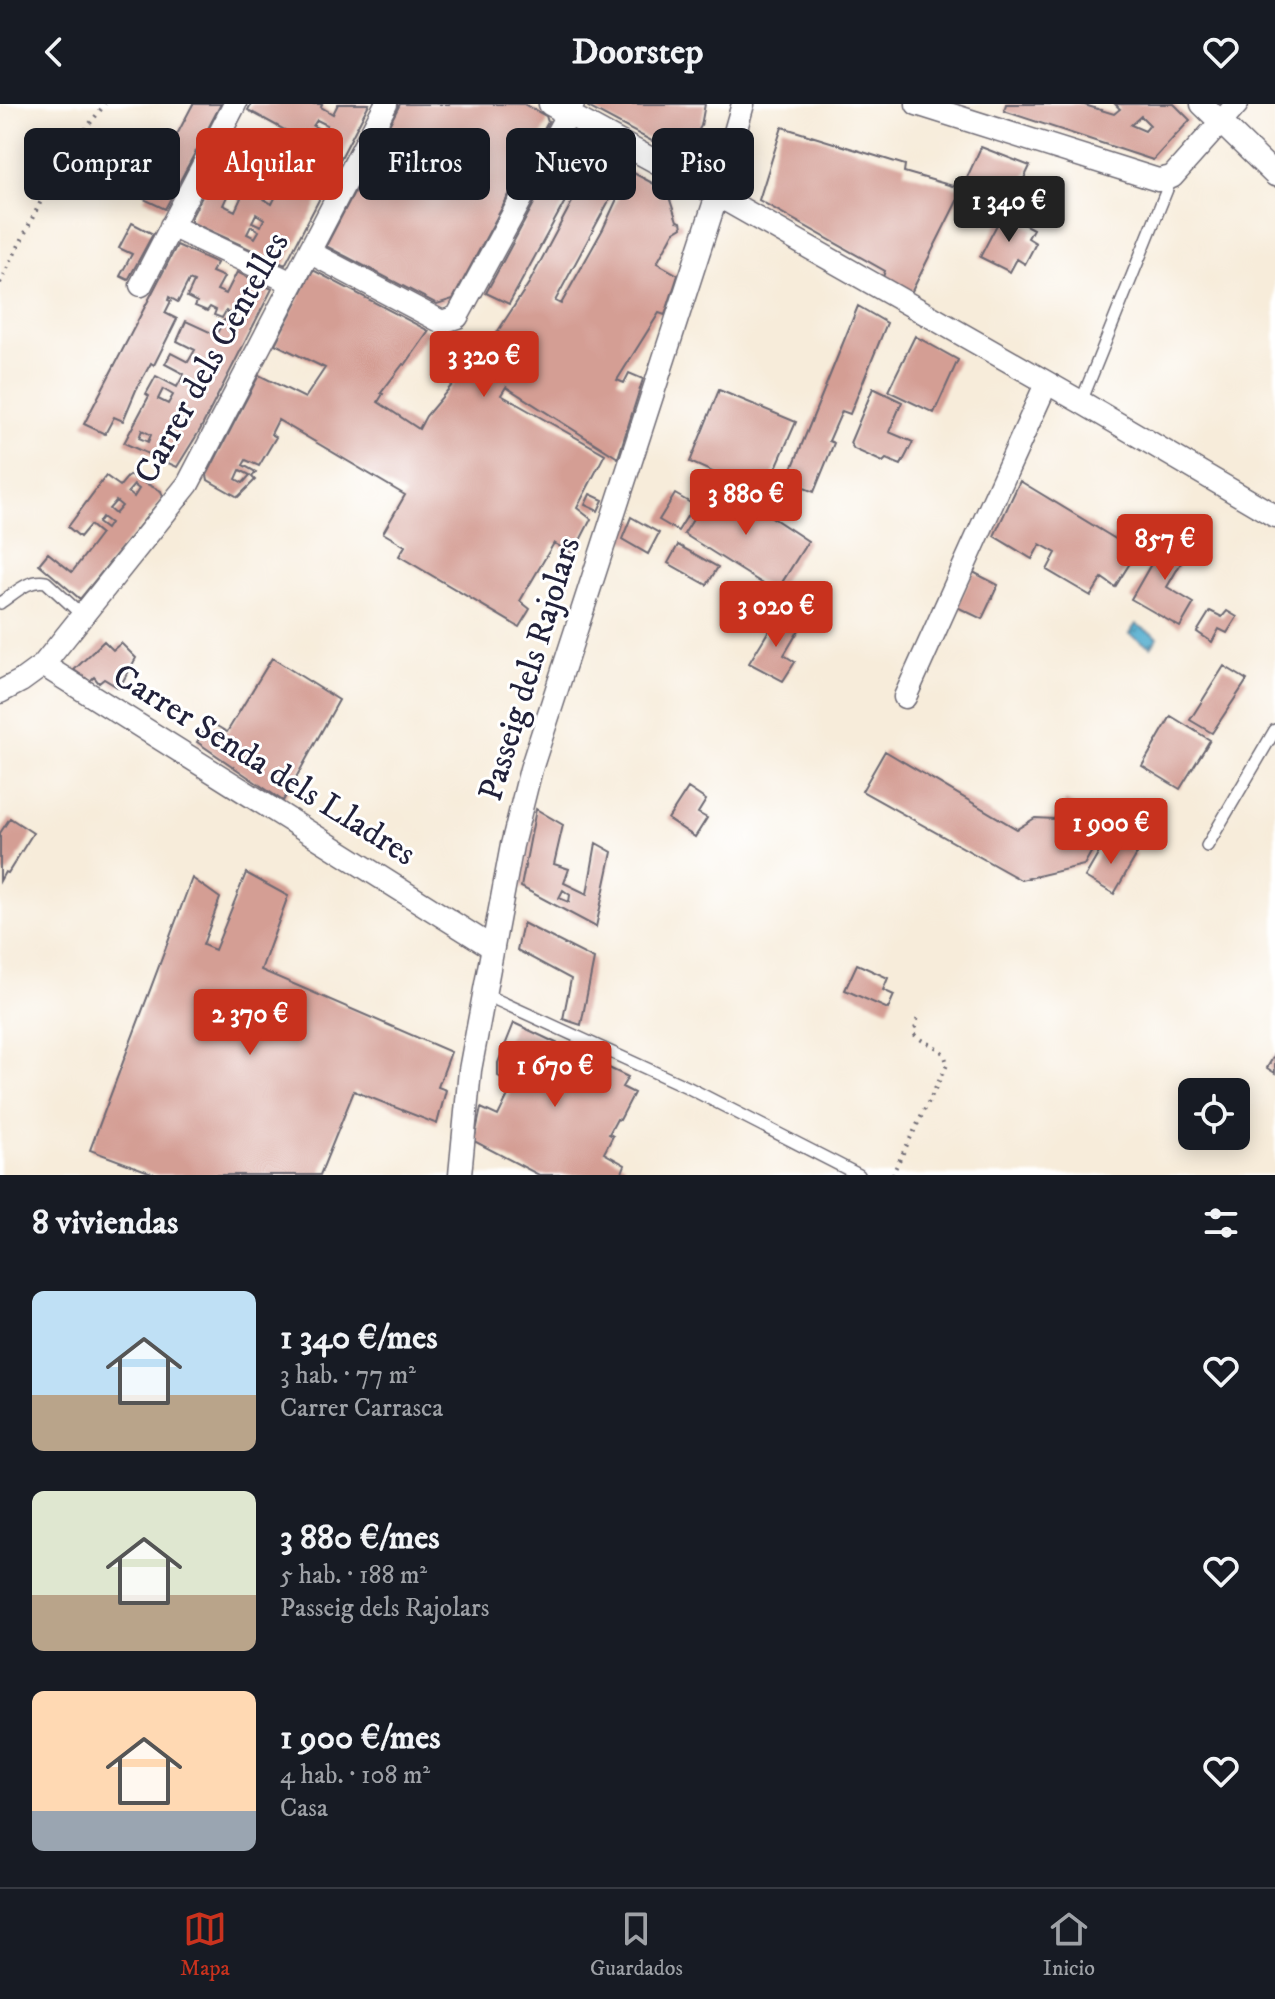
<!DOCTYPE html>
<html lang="es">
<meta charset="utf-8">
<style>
:root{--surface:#171b24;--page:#242831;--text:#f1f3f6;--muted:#9ea1a6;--line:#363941;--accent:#c8321e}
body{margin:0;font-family:"IM FELL DW Pica",serif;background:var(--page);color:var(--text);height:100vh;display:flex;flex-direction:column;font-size:30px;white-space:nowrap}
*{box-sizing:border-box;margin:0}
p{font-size:26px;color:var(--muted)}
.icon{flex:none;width:44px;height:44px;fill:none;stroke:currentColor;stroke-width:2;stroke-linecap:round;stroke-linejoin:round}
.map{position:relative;height:1071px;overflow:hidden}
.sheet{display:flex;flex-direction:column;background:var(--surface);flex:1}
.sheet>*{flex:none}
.top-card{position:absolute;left:24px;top:24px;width:800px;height:72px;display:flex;gap:16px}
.tools{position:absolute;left:1178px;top:974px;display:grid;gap:16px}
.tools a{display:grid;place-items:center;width:72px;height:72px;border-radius:12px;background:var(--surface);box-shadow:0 4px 20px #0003;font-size:40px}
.price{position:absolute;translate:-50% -68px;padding:0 18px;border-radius:8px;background:var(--accent);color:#fff;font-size:26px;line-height:52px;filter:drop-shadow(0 2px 4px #0008)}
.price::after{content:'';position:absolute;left:50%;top:48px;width:24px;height:18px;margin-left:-12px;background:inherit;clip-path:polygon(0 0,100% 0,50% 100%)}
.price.selected{background:#222;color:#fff}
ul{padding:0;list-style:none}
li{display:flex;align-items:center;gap:24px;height:200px;padding:0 32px}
li span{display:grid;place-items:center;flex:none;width:224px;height:160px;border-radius:12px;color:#555}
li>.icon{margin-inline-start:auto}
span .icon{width:96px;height:96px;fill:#fffc;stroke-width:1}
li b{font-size:34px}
h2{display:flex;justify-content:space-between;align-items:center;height:96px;padding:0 32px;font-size:34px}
.tag{padding:0 28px;border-radius:12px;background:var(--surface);box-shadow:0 4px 20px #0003;font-size:28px;line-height:72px}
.tag.selected{background:var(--accent);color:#fff}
header{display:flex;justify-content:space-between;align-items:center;height:104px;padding:0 32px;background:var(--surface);font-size:36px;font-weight:800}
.dock{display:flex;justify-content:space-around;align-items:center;height:112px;border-top:2px solid var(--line);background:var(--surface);font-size:22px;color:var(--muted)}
.dock a{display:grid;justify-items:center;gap:4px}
.dock .selected{color:var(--accent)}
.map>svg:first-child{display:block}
.water{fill:url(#water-ripples);stroke:#396784;stroke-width:2}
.building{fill:#d49e94;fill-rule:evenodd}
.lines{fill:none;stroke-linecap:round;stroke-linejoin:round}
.service-casing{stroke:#6d6973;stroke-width:14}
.minor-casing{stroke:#6d6973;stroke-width:25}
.path{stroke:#6d6973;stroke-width:4;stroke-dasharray:2 6;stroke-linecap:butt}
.service{stroke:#fff;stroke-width:11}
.minor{stroke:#fff;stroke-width:22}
.labels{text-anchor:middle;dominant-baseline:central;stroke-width:6;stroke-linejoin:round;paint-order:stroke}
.street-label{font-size:34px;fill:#22223b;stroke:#fff}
</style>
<header><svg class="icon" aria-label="back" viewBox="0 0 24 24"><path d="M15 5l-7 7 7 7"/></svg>Doorstep<svg class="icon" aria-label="heart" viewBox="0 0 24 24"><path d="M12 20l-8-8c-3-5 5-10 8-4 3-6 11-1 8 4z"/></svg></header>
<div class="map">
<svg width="1275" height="1071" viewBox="0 0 1275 1071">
<defs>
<pattern id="water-ripples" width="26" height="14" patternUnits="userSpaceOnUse" patternTransform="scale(2)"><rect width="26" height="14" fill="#50acce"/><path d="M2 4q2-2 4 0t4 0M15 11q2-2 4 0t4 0" fill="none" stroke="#428ca8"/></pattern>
</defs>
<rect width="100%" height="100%" fill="#fff"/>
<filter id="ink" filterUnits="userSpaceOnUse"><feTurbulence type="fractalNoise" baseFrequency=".0125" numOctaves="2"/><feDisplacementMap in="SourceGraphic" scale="16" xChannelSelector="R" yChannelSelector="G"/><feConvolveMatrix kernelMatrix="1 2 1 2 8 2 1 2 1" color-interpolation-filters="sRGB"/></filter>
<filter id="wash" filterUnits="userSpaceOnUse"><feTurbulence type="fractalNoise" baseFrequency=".006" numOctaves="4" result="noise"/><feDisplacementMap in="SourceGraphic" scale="32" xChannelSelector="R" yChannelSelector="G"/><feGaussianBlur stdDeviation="1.8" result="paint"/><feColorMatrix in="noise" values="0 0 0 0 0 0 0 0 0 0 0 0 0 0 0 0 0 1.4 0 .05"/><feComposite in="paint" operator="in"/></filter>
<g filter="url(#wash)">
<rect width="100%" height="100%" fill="#f7ecda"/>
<path class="water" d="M 1136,520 L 1158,533 L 1151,543 L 1129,530 Z"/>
<g id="blocks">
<path class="building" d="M 193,0 L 221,0 L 165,105 L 144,95 L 155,72 L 163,75 L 168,65 L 161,61 Z
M 251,0 L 322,0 L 321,3 L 333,10 L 338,0 L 369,0 L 285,161 L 191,118 L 191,114 L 227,44 L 266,64 L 275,46 L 282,50 L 286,41 L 302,50 L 305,45 L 289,36 L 292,30 L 248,6 ZM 317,16 L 327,21 L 324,27 L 313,22 ZM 275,57 L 301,72 L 299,77 L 273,61 ZM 246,66 L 261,73 L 256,83 L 251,80 L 253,76 L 243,72 ZM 269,83 L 278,88 L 272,100 L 264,95 ZM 229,88 L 241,94 L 235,107 L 223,101 ZM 256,110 L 264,115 L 261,122 L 252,118 ZM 251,122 L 259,127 L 255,134 L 247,130 Z
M 400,0 L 524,0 L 546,12 L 548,18 L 453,195 L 437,200 L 326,142 Z
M 590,0 L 705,0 L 701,22 L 688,46 L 676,50 L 588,3 Z
M 1006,0 L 1081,0 L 1114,10 L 1120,5 L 1115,0 L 1174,0 L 1190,16 L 1153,56 L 1004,7 ZM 1141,12 L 1150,21 L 1145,27 L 1131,21 Z
M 782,23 L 905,61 L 904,68 L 963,85 L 910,191 L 883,173 L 885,167 L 759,96 Z
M 570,32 L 593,46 L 509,200 L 486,189 Z
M 981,43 L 1030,62 L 1010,104 L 964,80 Z
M 598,49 L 626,65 L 555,197 L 561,200 L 603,125 L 630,67 L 667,87 L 677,117 L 681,118 L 682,123 L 674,128 L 657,159 L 678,171 L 665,211 L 659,209 L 617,276 L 624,279 L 629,269 L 643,275 L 618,354 L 506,283 L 501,291 L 605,350 L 577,404 L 591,415 L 573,450 L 554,439 L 520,497 L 530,505 L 519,523 L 399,452 L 405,442 L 383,429 L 405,391 L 278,316 L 271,330 L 276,333 L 259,362 L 246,356 L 243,361 L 256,368 L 252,373 L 255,376 L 238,393 L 208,376 L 207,371 L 259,271 L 305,294 L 325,264 L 275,240 L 313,166 L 429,227 L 405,261 L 403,260 L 381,289 L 383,290 L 378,298 L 419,325 L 426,312 L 473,256 L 478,258 L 529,179 ZM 240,366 L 250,371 L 243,379 L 236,375 Z
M 1003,109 L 1033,125 L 1028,134 L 1036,139 L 1025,160 L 1017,155 L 1010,168 L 980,153 Z
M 132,119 L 153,130 L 128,176 L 120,172 L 132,150 L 119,144 Z
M 177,141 L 217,159 L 212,168 L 224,173 L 217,186 L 226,190 L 237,168 L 272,185 L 200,326 L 177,363 L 124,339 L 149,292 L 146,290 L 156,272 L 177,283 L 184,270 L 165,260 L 171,249 L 188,258 L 195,246 L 177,237 L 186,217 L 216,231 L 224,216 L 229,218 L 232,211 L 226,207 L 222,214 L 214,211 L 216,206 L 210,203 L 207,207 L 195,202 L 197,198 L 187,193 L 194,178 L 189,176 L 178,198 L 169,193 L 168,196 L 171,197 L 165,209 L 177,215 L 154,261 L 151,259 L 136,286 L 123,317 L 114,313 L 105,330 L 84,320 ZM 163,285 L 173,291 L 168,300 L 158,295 ZM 142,326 L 151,331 L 148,338 L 139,334 Z
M 858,202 L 887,219 L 850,310 L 842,307 L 829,337 L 834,339 L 814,388 L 787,377 Z
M 915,232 L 958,256 L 934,309 L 888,287 Z
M 873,284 L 902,298 L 889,328 L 913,338 L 901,361 L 886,355 L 883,358 L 854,345 L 850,339 Z
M 719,286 L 796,318 L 764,391 L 690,358 Z
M 129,371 L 161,387 L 163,393 L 80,495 L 39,460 L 48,449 L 72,468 L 101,430 L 90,421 L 80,433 L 68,423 L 106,372 L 120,382 ZM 134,381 L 139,385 L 134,393 L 128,388 ZM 116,397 L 122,402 L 115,410 L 109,405 ZM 102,413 L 110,419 L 106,425 L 98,419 Z
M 717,377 L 808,437 L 776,488 L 684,430 Z
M 1020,377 L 1137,448 L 1115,483 L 1102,474 L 1091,492 L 1047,466 L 1056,449 L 1040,440 L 1032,455 L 994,432 Z
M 590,390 L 603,396 L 598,407 L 585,401 Z
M 675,390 L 694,401 L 678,427 L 659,416 Z
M 631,413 L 659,429 L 648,450 L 622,435 Z
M 1170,427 L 1192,440 L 1167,483 L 1194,499 L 1180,523 L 1131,495 Z
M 678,441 L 718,463 L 707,481 L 668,459 Z
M 973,468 L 998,481 L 982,515 L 957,503 Z
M 1210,507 L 1222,513 L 1227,507 L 1237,513 L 1227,529 L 1219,525 L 1212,538 L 1197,528 Z
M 779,510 L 800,524 L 784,551 L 795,558 L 783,577 L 749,559 Z
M 104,537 L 113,546 L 121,539 L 136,554 L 119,584 L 104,575 L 99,579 L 94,573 L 90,577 L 74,566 Z
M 272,554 L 339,596 L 283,697 L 197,638 L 210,618 L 227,628 Z
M 1224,562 L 1247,576 L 1212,629 L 1190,616 Z
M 1171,612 L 1210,636 L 1180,685 L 1142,662 Z
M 885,647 L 1017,725 L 1035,714 L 1054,715 L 1066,697 L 1106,722 L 1084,761 L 1021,776 L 862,687 Z
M 688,684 L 706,696 L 698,709 L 707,714 L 695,733 L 668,715 Z
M 536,705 L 563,721 L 554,760 L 569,765 L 564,779 L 587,790 L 596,739 L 612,748 L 596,823 L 521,783 ZM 563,786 L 570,791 L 569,798 L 559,794 Z
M 10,714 L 33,729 L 8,769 L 5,768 L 0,777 L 0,729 Z
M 1108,733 L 1137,750 L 1114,790 L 1085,773 Z
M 246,769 L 288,792 L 261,866 L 451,948 L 438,983 L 446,986 L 437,1020 L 354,987 L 320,1071 L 157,1071 L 90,1046 L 192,774 L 220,794 L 203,841 L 215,846 Z
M 523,819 L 594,855 L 581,921 L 563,915 L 571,875 L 517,846 Z
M 857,860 L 888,874 L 883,886 L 894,891 L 888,905 L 845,886 Z
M 514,919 L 628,973 L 622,983 L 634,989 L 620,1016 L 617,1015 L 609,1030 L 613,1032 L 604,1049 L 625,1061 L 621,1071 L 539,1071 L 474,1037 L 481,1004 L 498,1012 L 513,981 L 498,972 L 498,959 Z
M 1275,950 L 1275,969 L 1267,964 Z"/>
</g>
</g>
<g filter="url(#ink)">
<use href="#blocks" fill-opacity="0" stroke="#6d6973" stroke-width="2"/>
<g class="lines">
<defs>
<path id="service" d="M 1081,298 L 1172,73
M 0,499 C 14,490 29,474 46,478 L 83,512
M 1207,742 L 1275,626
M 486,891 L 687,983 L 859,1071"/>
<path id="minor" d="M 550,0 L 717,91 L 1081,298 L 1275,412
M 917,0 L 1158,76 L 1172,73 L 1237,0
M 1202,0 L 1275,71
M 171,122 L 292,179
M 309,148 L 442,218 L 457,213 L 573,0
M 141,181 L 235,0
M 43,561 L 493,844
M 0,588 L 21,577 L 43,561 L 188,380 L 386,0
M 905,593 L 1046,280
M 460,1071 L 470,966 L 512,741 L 531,665 L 717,91 L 743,0"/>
</defs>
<use href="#service" class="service-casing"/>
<use href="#minor" class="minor-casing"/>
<path class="path" d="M 0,179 L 61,57 L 105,0
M 892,1071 L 947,961 C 945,940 926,943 914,930 L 918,912"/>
<use href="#service" class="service"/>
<use href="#minor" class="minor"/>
</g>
</g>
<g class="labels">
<g class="street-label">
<text transform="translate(212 254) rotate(-61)">Carrer dels Centelles</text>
<text transform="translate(530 565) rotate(-73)">Passeig dels Rajolars</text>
<text transform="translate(264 661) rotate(32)">Carrer Senda dels Lladres</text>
</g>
</g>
</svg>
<div class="tools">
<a><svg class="icon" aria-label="locate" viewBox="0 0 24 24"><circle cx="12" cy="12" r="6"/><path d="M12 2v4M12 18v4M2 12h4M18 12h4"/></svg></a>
</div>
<b class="price selected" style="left:1009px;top:140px">1 340 €</b>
<b class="price" style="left:484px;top:295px">3 320 €</b>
<b class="price" style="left:746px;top:433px">3 880 €</b>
<b class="price" style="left:1165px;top:478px">857 €</b>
<b class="price" style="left:776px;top:545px">3 020 €</b>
<b class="price" style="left:1111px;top:762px">1 900 €</b>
<b class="price" style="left:250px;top:953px">2 370 €</b>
<b class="price" style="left:555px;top:1005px">1 670 €</b>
<div class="top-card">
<a class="tag">Comprar</a>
<a class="tag selected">Alquilar</a>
<a class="tag">Filtros</a>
<a class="tag">Nuevo</a>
<a class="tag">Piso</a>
</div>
</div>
<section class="sheet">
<h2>8 viviendas<svg class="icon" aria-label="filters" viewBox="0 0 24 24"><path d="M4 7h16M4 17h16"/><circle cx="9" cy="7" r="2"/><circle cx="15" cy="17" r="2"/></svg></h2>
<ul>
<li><span style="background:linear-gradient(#bfe0f5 65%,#b9a48a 0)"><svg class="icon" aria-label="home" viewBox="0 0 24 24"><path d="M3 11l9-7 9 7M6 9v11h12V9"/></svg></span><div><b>1 340 €/mes</b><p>3 hab. · 77 m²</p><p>Carrer Carrasca</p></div><svg class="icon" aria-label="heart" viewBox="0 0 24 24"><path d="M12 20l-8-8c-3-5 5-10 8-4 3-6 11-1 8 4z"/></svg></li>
<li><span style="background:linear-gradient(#dfe7d0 65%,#b9a48a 0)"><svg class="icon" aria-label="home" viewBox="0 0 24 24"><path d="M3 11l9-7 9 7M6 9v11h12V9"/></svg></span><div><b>3 880 €/mes</b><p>5 hab. · 188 m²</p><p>Passeig dels Rajolars</p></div><svg class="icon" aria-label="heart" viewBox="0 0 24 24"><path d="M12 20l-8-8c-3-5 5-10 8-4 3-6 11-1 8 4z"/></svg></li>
<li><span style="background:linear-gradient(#ffd9b3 75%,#9aa5b1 0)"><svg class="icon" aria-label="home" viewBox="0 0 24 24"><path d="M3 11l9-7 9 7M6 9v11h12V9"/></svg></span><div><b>1 900 €/mes</b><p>4 hab. · 108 m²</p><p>Casa</p></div><svg class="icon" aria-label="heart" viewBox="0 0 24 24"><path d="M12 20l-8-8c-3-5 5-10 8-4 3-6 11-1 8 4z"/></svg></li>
</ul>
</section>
<nav class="dock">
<a class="selected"><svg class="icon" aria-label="map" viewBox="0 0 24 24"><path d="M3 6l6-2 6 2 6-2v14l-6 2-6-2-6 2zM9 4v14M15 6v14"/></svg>Mapa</a>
<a><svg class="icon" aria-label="saved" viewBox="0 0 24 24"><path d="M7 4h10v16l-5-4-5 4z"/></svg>Guardados</a>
<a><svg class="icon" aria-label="home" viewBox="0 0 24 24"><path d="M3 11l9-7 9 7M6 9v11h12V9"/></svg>Inicio</a>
</nav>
